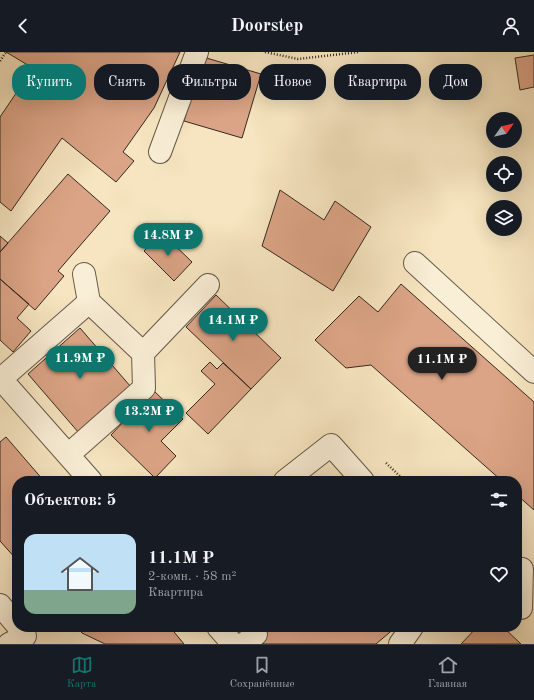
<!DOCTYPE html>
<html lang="ru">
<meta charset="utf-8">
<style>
:root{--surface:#171b24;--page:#20242c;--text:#f1f3f6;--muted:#9ea1a6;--line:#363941;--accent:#0f766e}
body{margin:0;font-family:"Old Standard TT",serif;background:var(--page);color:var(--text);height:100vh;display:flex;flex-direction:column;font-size:15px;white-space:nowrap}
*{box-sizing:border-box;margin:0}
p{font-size:13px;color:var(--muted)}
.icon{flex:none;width:22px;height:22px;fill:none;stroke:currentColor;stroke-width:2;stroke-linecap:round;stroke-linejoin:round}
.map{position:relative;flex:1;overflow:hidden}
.details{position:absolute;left:12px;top:424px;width:510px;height:156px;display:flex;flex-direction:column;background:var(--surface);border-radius:16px;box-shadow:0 4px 16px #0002}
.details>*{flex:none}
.top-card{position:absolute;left:12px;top:12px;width:510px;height:36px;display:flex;gap:8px}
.needle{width:26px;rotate:56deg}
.controls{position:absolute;left:486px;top:60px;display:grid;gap:8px}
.controls a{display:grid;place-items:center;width:36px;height:36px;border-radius:50%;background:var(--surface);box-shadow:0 4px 16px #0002;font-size:20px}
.price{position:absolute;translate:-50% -34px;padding:0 9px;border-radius:14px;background:var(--accent);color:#fff;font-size:13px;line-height:26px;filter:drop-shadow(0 1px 2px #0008)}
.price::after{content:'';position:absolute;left:50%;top:24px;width:12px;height:9px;margin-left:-6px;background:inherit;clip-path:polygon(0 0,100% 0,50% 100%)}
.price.active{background:#222;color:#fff}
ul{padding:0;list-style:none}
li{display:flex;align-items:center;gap:12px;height:100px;padding:0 12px}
li span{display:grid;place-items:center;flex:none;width:112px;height:80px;border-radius:12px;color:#555}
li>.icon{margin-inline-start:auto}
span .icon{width:48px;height:48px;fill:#fffc;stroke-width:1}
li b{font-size:17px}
h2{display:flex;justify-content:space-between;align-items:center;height:48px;padding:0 12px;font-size:17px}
.chip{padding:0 14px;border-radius:16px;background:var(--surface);box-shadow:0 4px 16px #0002;font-size:14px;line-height:36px}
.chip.active{background:var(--accent);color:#fff}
header{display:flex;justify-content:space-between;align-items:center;height:52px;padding:0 12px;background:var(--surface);font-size:18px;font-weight:700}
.menu{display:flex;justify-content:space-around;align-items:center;height:56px;border-top:1px solid var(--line);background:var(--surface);font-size:11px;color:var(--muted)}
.menu a{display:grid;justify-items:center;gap:2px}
.menu .active{color:var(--accent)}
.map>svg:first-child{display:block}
.building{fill:#dba486;stroke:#342920}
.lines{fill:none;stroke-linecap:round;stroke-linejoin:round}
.minor-casing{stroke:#645848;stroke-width:24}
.path{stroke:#342920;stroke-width:2.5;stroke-dasharray:1 2;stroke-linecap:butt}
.minor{stroke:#f9eed6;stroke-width:22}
</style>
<header><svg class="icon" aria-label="back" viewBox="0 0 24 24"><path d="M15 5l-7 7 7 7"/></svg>Doorstep<svg class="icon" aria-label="person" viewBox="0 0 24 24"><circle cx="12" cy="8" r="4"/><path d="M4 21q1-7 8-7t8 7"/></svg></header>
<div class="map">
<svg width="534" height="592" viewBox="0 0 534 592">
<rect width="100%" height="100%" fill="#f6e5c0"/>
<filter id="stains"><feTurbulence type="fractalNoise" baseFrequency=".005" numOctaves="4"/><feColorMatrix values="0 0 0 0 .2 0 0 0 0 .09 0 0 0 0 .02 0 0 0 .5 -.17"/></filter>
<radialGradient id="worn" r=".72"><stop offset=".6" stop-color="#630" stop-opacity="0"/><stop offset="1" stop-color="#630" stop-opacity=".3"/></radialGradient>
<path class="building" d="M 6,0 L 180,0 L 154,56 L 123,100 L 134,109 L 116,130 L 62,86 L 11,159 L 0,150 L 0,65 L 27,25 L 31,15 Z
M 534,3 L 534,35 L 520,38 L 515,6 Z
M 203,5 L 261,22 L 242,86 L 184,69 Z
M 68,122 L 110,159 L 58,219 L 64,224 L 35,258 L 0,227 L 0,200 Z
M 280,138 L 324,168 L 335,149 L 371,175 L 333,239 L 262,194 Z
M 162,181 L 192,210 L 174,229 L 144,199 Z
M 0,184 L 8,191 L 0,200 Z
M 0,227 L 29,252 L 17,266 L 31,279 L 13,300 L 0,288 Z
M 401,232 L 534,350 L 534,458 L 517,443 L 517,429 L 502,429 L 371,313 L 346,316 L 315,288 L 359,244 L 378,260 Z
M 216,243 L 281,306 L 251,337 L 186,275 Z
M 80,276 L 131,335 L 79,381 L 28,322 Z
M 210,310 L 217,317 L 223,311 L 251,337 L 208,382 L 186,361 L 215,332 L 201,319 Z
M 153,338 L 183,367 L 161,389 L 176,404 L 155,426 L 111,383 Z
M 6,385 L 44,429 L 17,429 L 17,508 L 0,489 L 0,390 Z
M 77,575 L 170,575 L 184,592 L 105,592 L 82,581 Z
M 251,575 L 310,575 L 313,578 L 317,575 L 396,575 L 376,592 L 264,592 Z
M 477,575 L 503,575 L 521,592 L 461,592 Z"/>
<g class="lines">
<defs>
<path id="minor" d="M 160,100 L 197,0
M 415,211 L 534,320
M 89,250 L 143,301 L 208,233
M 0,326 L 91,429
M 1,327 L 89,250 L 84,222
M 68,403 L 144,336 L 143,301
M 285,429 L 331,393 L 363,429
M 0,553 L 17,573
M 521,556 L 522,517
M 218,575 L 233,592
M 9,592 L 25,584 L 18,575
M 244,592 L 256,582
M 400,592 L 412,575"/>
</defs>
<use href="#minor" class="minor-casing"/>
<path class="path" d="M 265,0 L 298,7 L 359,0
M 0,9 L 6,0
M 386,411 L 405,429"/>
<use href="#minor" class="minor"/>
</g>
<rect width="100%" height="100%" filter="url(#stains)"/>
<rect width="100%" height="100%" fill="url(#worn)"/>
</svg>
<div class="controls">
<a><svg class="needle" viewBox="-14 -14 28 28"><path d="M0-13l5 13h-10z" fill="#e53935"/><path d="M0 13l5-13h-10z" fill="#9ea1a6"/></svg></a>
<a><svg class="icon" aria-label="locate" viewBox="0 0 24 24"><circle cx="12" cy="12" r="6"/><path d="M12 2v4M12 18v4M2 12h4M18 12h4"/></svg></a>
<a><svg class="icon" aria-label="layers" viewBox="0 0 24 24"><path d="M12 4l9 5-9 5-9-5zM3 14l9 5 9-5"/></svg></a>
</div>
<b class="price" style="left:168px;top:205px">14.8M ₽</b>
<b class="price" style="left:233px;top:290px">14.1M ₽</b>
<b class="price" style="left:80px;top:328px">11.9M ₽</b>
<b class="price active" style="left:442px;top:329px">11.1M ₽</b>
<b class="price" style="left:149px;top:381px">13.2M ₽</b>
<div class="top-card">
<a class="chip active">Купить</a>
<a class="chip">Снять</a>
<a class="chip">Фильтры</a>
<a class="chip">Новое</a>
<a class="chip">Квартира</a>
<a class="chip">Дом</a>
</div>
<section class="details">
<h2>Объектов: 5<svg class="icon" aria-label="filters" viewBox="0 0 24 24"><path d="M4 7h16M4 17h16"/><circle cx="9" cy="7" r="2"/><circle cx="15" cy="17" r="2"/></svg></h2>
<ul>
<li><span style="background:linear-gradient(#bfe0f5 70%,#7fa58c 0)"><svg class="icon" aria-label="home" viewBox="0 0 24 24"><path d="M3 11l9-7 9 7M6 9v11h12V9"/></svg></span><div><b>11.1M ₽</b><p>2-комн. · 58 m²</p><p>Квартира</p></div><svg class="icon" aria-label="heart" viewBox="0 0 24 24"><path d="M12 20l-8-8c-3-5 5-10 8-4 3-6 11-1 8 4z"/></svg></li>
</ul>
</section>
</div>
<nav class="menu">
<a class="active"><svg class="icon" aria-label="map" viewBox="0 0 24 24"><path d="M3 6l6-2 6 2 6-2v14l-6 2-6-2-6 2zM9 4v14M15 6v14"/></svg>Карта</a>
<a><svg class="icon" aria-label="saved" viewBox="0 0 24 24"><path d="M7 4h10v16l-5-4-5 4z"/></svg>Сохранённые</a>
<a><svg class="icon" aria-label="home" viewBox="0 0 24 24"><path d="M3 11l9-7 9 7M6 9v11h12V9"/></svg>Главная</a>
</nav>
